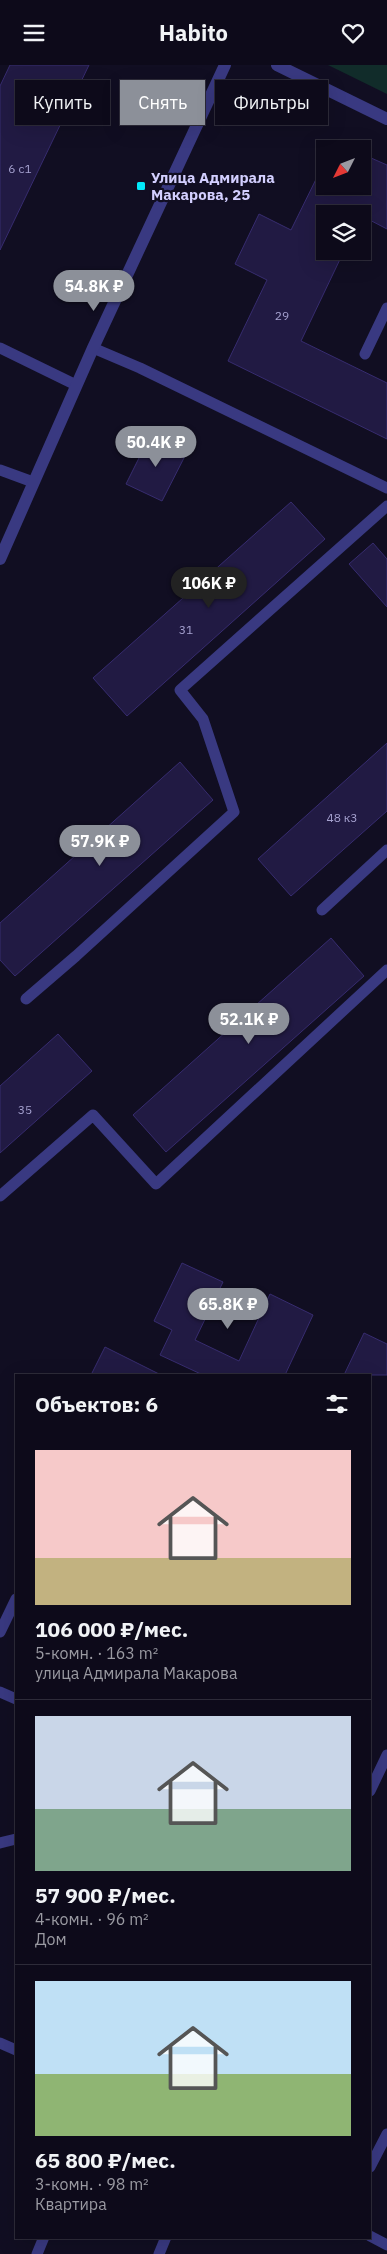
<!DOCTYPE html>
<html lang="ru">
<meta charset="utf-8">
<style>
:root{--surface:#0d0a1a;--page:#1b1827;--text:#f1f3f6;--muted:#9a9aa2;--line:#2d2b39;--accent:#8c9099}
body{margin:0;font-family:"IBM Plex Sans",sans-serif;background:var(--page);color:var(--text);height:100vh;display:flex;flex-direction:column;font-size:19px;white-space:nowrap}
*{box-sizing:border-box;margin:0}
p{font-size:16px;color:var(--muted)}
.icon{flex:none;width:28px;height:28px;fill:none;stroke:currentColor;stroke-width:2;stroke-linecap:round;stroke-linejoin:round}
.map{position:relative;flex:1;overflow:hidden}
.drawer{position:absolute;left:15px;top:1309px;width:356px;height:865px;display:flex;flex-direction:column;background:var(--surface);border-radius:0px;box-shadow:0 5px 20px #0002,0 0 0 1px var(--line)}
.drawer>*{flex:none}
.top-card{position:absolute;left:15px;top:15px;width:358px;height:45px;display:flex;gap:10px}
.needle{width:32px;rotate:228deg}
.fabs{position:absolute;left:316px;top:75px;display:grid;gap:10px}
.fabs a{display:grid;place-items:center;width:55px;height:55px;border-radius:0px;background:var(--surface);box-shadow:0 5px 20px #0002,0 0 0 1px var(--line);font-size:25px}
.price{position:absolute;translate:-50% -42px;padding:0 11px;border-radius:18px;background:var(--accent);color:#fff;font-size:16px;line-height:32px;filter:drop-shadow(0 1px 2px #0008)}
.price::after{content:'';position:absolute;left:50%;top:30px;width:15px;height:11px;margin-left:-8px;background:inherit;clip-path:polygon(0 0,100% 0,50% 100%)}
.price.current{background:#222;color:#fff}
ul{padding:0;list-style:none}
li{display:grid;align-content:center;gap:10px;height:265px;padding:0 20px}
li+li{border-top:1px solid var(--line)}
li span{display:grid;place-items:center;height:155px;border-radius:0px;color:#555}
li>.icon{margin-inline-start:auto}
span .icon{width:90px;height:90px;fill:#fffc;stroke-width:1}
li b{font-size:21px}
h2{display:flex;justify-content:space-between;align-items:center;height:60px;padding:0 20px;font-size:21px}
.tag{padding:0 18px;border-radius:0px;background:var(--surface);box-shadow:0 5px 20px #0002,0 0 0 1px var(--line);font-size:18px;line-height:45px}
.tag.current{background:var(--accent);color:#fff}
header{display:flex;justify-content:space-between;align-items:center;height:65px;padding:0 20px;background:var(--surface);font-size:22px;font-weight:800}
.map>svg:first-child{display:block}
.green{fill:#112c2a}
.building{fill:#211a43;stroke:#372c6f}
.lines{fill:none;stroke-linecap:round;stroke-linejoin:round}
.service{stroke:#393981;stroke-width:11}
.minor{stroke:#393981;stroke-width:12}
.tertiary{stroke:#393981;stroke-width:12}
.poi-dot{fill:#02e8f8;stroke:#110e22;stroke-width:2}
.labels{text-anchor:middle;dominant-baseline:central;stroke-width:4.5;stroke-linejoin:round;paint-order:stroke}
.number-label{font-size:12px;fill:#a6a2d0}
.poi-label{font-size:15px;font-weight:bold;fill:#d3cfff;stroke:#110e22;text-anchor:start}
</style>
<header><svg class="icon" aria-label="menu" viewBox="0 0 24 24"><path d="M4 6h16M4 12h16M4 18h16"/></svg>Habito<svg class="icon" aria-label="heart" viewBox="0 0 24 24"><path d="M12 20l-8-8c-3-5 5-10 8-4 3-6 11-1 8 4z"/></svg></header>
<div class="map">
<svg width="387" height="2189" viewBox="0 0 387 2189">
<rect width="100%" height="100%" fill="#110e22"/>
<path class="green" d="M 328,0 L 387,0 L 387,29 Z"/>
<path class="building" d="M 10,0 L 89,0 L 0,185 L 0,21 Z
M 335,75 L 353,84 L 331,84 Z
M 362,89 L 387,100 L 387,164 L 362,151 L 362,149 L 325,149 L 325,186 L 344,186 L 301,276 L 387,318 L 387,374 L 228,296 L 267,215 L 235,199 L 259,149 L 291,165 L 325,96 L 325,121 L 362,121 Z
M 151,369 L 187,387 L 162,436 L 126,419 Z
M 291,437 L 325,474 L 127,651 L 93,613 Z
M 373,478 L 387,494 L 387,542 L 349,499 Z
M 387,678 L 387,746 L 291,831 L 258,794 Z
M 180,697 L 213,735 L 15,911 L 0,895 L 0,858 Z
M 331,873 L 364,911 L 166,1087 L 133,1050 Z
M 58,969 L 92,1006 L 0,1088 L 0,1021 Z
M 182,1198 L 223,1217 L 195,1275 L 239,1296 L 270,1229 L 313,1250 L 285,1310 L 203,1310 L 160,1290 L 172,1265 L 154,1256 Z
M 364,1268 L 387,1279 L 387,1310 L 344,1310 Z
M 105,1282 L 161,1310 L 91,1310 Z"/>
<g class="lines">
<path class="service" d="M 0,283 L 76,320
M 93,283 L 140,303 L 387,423
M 365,289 L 387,243
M 0,405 L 33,417
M 322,845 L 387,785
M 26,934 L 76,891 L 234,747 L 203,654 L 180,625 L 387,441
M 0,1131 L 93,1050 L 156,1119 L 387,905
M 0,1567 L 16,1534
M 0,1627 L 16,1634
M 370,1726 L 387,1690
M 0,1778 L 16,1774
M 0,1978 L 16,1985
M 370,2102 L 387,2069
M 370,2171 L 387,2180
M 37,2189 L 44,2172
M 159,2189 L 166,2172"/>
<path class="minor" d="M 277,0 L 387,54"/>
<path class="tertiary" d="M 0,494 L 93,283 L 225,0"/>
</g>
<rect class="poi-dot" x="136" y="116" width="10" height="10" rx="2.5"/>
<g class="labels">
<g class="number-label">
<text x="20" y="103">6 с1</text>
<text x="282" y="250">29</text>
<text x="186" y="564">31</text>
<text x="342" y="752">48 к3</text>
<text x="25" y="1044">35</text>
</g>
<g class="poi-label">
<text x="151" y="112">Улица Адмирала<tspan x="151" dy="17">Макарова, 25</tspan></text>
</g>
</g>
</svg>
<div class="fabs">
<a><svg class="needle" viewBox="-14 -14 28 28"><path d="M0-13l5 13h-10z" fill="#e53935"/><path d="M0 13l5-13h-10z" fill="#9a9aa2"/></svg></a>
<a><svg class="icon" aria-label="layers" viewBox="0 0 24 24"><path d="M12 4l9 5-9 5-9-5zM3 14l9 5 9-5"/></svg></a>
</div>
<b class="price" style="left:94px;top:247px">54.8K ₽</b>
<b class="price" style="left:156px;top:403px">50.4K ₽</b>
<b class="price current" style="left:209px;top:544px">106K ₽</b>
<b class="price" style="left:100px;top:802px">57.9K ₽</b>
<b class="price" style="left:249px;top:980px">52.1K ₽</b>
<b class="price" style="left:228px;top:1265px">65.8K ₽</b>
<div class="top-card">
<a class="tag">Купить</a>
<a class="tag current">Снять</a>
<a class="tag">Фильтры</a>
</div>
<section class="drawer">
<h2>Объектов: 6<svg class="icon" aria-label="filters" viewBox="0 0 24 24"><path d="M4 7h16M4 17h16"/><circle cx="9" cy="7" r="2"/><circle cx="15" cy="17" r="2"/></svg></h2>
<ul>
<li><span style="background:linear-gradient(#f6c9c9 70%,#c2b280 0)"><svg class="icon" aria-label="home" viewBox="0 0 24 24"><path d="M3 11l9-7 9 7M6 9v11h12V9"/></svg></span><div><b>106 000 ₽/мес.</b><p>5-комн. · 163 m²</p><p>улица Адмирала Макарова</p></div></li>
<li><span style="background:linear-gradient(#c9d6e8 60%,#7fa58c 0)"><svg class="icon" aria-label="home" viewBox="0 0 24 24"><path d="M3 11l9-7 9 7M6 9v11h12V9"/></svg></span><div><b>57 900 ₽/мес.</b><p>4-комн. · 96 m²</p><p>Дом</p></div></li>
<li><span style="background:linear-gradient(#bfe0f5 60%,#8fb573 0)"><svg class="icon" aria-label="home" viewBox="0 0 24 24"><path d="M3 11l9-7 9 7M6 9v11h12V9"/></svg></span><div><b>65 800 ₽/мес.</b><p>3-комн. · 98 m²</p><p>Квартира</p></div></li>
</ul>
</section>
</div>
